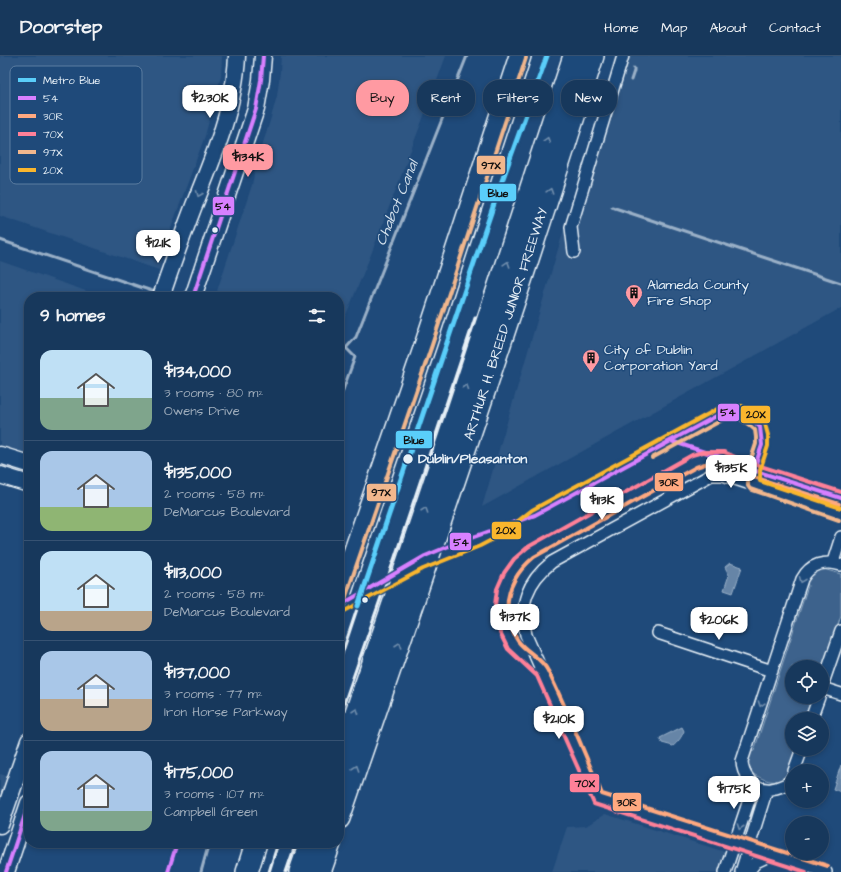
<!DOCTYPE html>
<meta charset="utf-8">
<style>
:root{--surface:#17385c;--page:#244365;--text:#f1f3f6;--muted:#9eacbb;--line:#365272;--accent:#ff9aa2}
body{margin:0;font-family:"Architects Daughter",sans-serif;background:var(--page);color:var(--text);height:100vh;display:flex;flex-direction:column;font-size:15px;white-space:nowrap}
*{box-sizing:border-box;margin:0}
p{font-size:13px;color:var(--muted)}
.icon{flex:none;width:22px;height:22px;fill:none;stroke:currentColor;stroke-width:2;stroke-linecap:round;stroke-linejoin:round}
.map{position:relative;flex:1;overflow:hidden}
.sheet{position:absolute;left:24px;top:236px;width:320px;height:556px;display:flex;flex-direction:column;background:var(--surface);border-radius:16px;box-shadow:0 2px 6px #0003,0 0 0 1px var(--line)}
.sheet>*{flex:none}
.guide{position:absolute;left:356px;top:24px;width:380px;height:36px;display:flex;gap:8px}
.controls{position:absolute;left:785px;top:604px;display:grid;gap:8px}
.controls a{display:grid;place-items:center;width:44px;height:44px;border-radius:50%;background:var(--surface);box-shadow:0 2px 6px #0003,0 0 0 1px var(--line);font-size:20px}
.price{position:absolute;translate:-50% -34px;padding:0 9px;border-radius:8px;background:#fff;color:#222;font-size:13px;line-height:26px;filter:drop-shadow(0 1px 2px #0008)}
.price::after{content:'';position:absolute;left:50%;top:24px;width:12px;height:9px;margin-left:-6px;background:inherit;clip-path:polygon(0 0,100% 0,50% 100%)}
.price.on{background:var(--accent);color:#111}
ul{padding:0;list-style:none}
li{display:flex;align-items:center;gap:12px;height:100px;padding:0 16px}
li+li{border-top:1px solid var(--line)}
li span{display:grid;place-items:center;flex:none;width:112px;height:80px;border-radius:12px;color:#555}
li>.icon{margin-inline-start:auto}
span .icon{width:48px;height:48px;fill:#fffc;stroke-width:1}
li b{font-size:17px}
h2{display:flex;justify-content:space-between;align-items:center;height:48px;padding:0 16px;font-size:17px}
.chip{padding:0 14px;border-radius:16px;background:var(--surface);box-shadow:0 2px 6px #0003,0 0 0 1px var(--line);font-size:14px;line-height:36px}
.chip.on{background:var(--accent);color:#111}
header{display:flex;align-items:center;gap:24px;box-sizing:border-box;height:56px;padding:0 20px;background:var(--surface);border-bottom:1px solid var(--line)}
header strong{font-size:19px}
nav{display:flex;gap:22px;margin-inline-start:auto;font-size:14px}
.map>svg:first-child{display:block}
.built{fill:#2e5683}
.green{fill:#3c628c;stroke:#92aac2}
.water{fill:#6685a7;stroke:#9ab0c7}
.lines{fill:none;stroke-linecap:round;stroke-linejoin:round}
.stream{stroke:#9ab0c7;stroke-width:3}
.street-casing{stroke:#e8f1f8;stroke-width:14}
.secondary-casing{stroke:#e8f1f8;stroke-width:19}
.highway-casing{stroke:#e8f1f8;stroke-width:24}
.street{stroke:#1f4a7a;stroke-width:11}
.secondary{stroke:#1f4a7a;stroke-width:16}
.highway{stroke:#1f4a7a;stroke-width:21}
.rail{stroke:#e8f1f8;stroke-width:3}
.bus-1-casing{stroke:#1f4a7a;stroke-width:7}
.bus-2-casing{stroke:#1f4a7a;stroke-width:7}
.bus-3-casing{stroke:#1f4a7a;stroke-width:7}
.bus-4-casing{stroke:#1f4a7a;stroke-width:7}
.bus-5-casing{stroke:#1f4a7a;stroke-width:7}
.bus-1{stroke:#d880ff;stroke-width:4}
.bus-2{stroke:#ffa980;stroke-width:4}
.bus-3{stroke:#ff8098;stroke-width:4}
.bus-4{stroke:#f1b78d;stroke-width:4}
.bus-5{stroke:#fab62d;stroke-width:4}
.metro-1-casing{stroke:#1f4a7a;stroke-width:8}
.metro-1{stroke:#5acefa;stroke-width:5}
.oneway{stroke:#6f8dac}
.bus-dot{fill:#e8f1f8;stroke:#1f4a7a;stroke-width:1.5}
.labels{text-anchor:middle;dominant-baseline:central;stroke-width:3;stroke-linejoin:round;paint-order:stroke}
.poi-label{font-size:14px;fill:#e8f1f8;stroke:#1f4a7a;text-anchor:start}
.street-label{font-size:14px;fill:#e8f1f8;stroke:#1f4a7a}
.stop-label{font-size:14px;font-weight:bold;fill:#e8f1f8;stroke:#1f4a7a;text-anchor:start}
.water-label{font-size:15px;font-style:italic;fill:#d4e1ec;stroke:#1f4a7a}
.key{fill:#1f4a7a;stroke:#5b7ca0;stroke-width:1}
.key-label{font-size:11px;fill:#e8f1f8}
.line-badge{stroke:#1f4a7a;stroke-width:1.5}
.pale-badge-label{font-size:11px;text-anchor:middle;font-weight:bold;fill:#111}
</style>
<header>
<strong>Doorstep</strong>
<nav><a>Home</a><a>Map</a><a>About</a><a>Contact</a></nav>
</header>
<div class="map">
<svg width="841" height="816" viewBox="0 0 841 816">
<rect width="100%" height="100%" fill="#1f4a7a"/>
<filter id="ink" filterUnits="userSpaceOnUse"><feTurbulence type="fractalNoise" baseFrequency=".025" numOctaves="2"/><feDisplacementMap in="SourceGraphic" scale="8" xChannelSelector="R" yChannelSelector="G"/><feConvolveMatrix kernelMatrix="1 2 1 2 8 2 1 2 1" color-interpolation-filters="sRGB"/></filter>
<g filter="url(#ink)">
<path class="built" d="M 0,0 L 222,0 L 221,20 L 205,80 L 168,180 L 159,214 L 0,160 Z
M 281,0 L 446,0 L 422,65 L 370,201 L 351,247 L 341,270 L 339,272 L 339,241 L 235,241 L 217,235 L 252,129 L 256,109 L 270,65 L 277,40 L 280,16 Z
M 615,0 L 841,0 L 841,252 L 482,451 Z
M 0,205 L 103,241 L 29,241 L 29,398 L 0,390 Z
M 0,718 L 11,721 L 0,755 Z
M 605,758 L 725,796 L 719,816 L 552,816 L 567,771 L 586,770 Z"/>
<path class="green" d="M 823,513 L 841,518 L 841,560 L 822,616 L 822,611 L 792,611 L 792,641 L 814,641 L 806,663 L 792,663 L 792,693 L 796,693 L 788,721 C 775,729 766,725 753,718 L 747,706 L 750,696 L 754,695 L 808,530 L 806,524 L 813,514 Z
M 757,737 L 760,738 L 751,769 L 748,769 L 747,767 Z"/>
<path class="water" d="M 730,507 L 742,511 L 733,537 L 724,534 L 729,519 L 725,511 Z
M 682,671 L 684,675 C 681,682 678,686 673,690 L 662,687 L 660,682 Z
M 841,709 L 841,736 L 833,733 Z"/>
<g class="lines">
<path class="stream" d="M 631,24 L 634,15 L 634,12
M 612,151 L 841,227
M 0,184 L 158,237
M 339,294 L 346,292 L 356,281 L 467,0
M 339,345 L 355,301 L 346,292
M 201,816 L 209,787"/>
<defs>
<path id="street" d="M 574,196 L 571,171 L 623,0
M 711,419 L 723,419 L 841,458
M 833,506 L 841,481
M 658,577 L 772,615
M 822,630 L 841,575
M 822,632 L 841,638
M 811,663 L 819,641
M 794,715 L 802,693
M 792,722 C 789,728 783,730 776,732 C 774,732 770,734 767,733 C 753,733 742,718 742,705 L 802,523 C 810,508 825,504 841,509
M 725,816 L 754,729
M 741,816 L 767,733
M 748,816 L 756,806 L 773,798
M 826,816 L 598,743 L 526,579 C 519,548 527,526 552,506 L 711,419 L 720,411 L 740,410 L 841,442"/>
<path id="secondary" d="M 161,241 C 171,211 182,181 193,152 C 212,105 235,51 237,0
M 193,241 L 256,53 L 261,24 L 263,0
M 0,399 L 29,408
M 0,419 L 29,428
M 0,769 L 29,685
M 6,816 L 29,747"/>
<path id="highway" d="M 339,541 L 426,287 L 520,0
M 339,705 C 421,471 497,235 574,0
M 339,762 C 426,509 513,256 593,0
M 247,816 L 256,787
M 300,816 L 310,787
M 320,816 L 330,787"/>
</defs>
<use href="#street" class="street-casing"/>
<use href="#secondary" class="secondary-casing"/>
<use href="#highway" class="highway-casing"/>
<use href="#street" class="street"/>
<use href="#secondary" class="secondary"/>
<use href="#highway" class="highway"/>
<path class="rail" d="M 339,607 L 358,550
M 339,662 L 395,501 L 475,262
M 269,816 L 278,787
M 286,816 L 296,787"/>
<defs>
<path id="bus-1" d="M 193,241 L 256,53 L 261,24 L 263,0
M 657,392 L 722,357 L 740,356 L 752,363 L 760,371 L 762,389 L 754,413
M 339,550 L 425,500 L 454,488 L 535,459 L 671,385 L 723,402 L 740,410 L 841,442
M 6,816 L 29,747
M 168,816 L 177,787"/>
<path id="bus-2" d="M 828,810 L 602,738 C 584,697 568,655 548,615 C 542,602 526,596 518,585 C 512,577 510,568 508,559 C 505,535 516,516 534,501 L 696,411 L 705,408 L 722,408 L 738,416 L 839,448"/>
<path id="bus-3" d="M 806,816 L 594,748 L 537,620 L 508,593 L 500,577 L 495,549 L 497,533 L 504,517 L 514,503 L 528,491 L 692,399 L 703,396 L 724,396 L 742,404 L 841,436"/>
<path id="bus-4" d="M 652,402 L 724,363 L 739,362 L 748,368 L 755,374 L 756,381 L 756,388 L 748,412 L 748,430 L 750,433 L 839,464
M 345,543 L 432,289 L 526,2"/>
<path id="bus-5" d="M 339,558 L 423,513 L 480,490 L 499,480 L 532,454 L 721,351 L 742,350 L 755,358 L 765,368 L 768,379 L 768,390 L 760,414 L 760,425 L 841,452"/>
</defs>
<use href="#bus-1" class="bus-1-casing"/>
<use href="#bus-2" class="bus-2-casing"/>
<use href="#bus-3" class="bus-3-casing"/>
<use href="#bus-4" class="bus-4-casing"/>
<use href="#bus-5" class="bus-5-casing"/>
<use href="#bus-1" class="bus-1"/>
<use href="#bus-2" class="bus-2"/>
<use href="#bus-3" class="bus-3"/>
<use href="#bus-4" class="bus-4"/>
<use href="#bus-5" class="bus-5"/>
<defs>
<path id="metro-1" d="M 358,550 L 498,136 L 547,0"/>
</defs>
<use href="#metro-1" class="metro-1-casing"/>
<use href="#metro-1" class="metro-1"/>
</g>
<defs><path id="oneway-chevron" d="M-2-3.5L2.5 0L-2 3.5" fill="none" stroke-width="1.6" stroke-linecap="round" stroke-linejoin="round"/></defs>
<g class="oneway">
<use href="#oneway-chevron" transform="translate(547 84) rotate(-72)"/>
<use href="#oneway-chevron" transform="translate(550 135) rotate(-72)"/>
<use href="#oneway-chevron" transform="translate(199 138) rotate(112)"/>
<use href="#oneway-chevron" transform="translate(507 208) rotate(-72)"/>
<use href="#oneway-chevron" transform="translate(466 331) rotate(-71)"/>
<use href="#oneway-chevron" transform="translate(425 454) rotate(-71)"/>
<use href="#oneway-chevron" transform="translate(802 524) rotate(112)"/>
<use href="#oneway-chevron" transform="translate(399 589) rotate(-71)"/>
<use href="#oneway-chevron" transform="translate(761 648) rotate(108)"/>
<use href="#oneway-chevron" transform="translate(356 655) rotate(-71)"/>
<use href="#oneway-chevron" transform="translate(356 712) rotate(-71)"/>
<use href="#oneway-chevron" transform="translate(740 771) rotate(109)"/>
</g>
</g>
<defs>
<symbol id="building-pin" viewBox="-11 -11 22 30"><path d="M0 17L-7.5 6A9.5 9.5 0 1 1 7.5 6Z" fill="#ff9aa2" stroke="#1f4a7a"/><path d="M-4-6H4V6H1V3H-1V6H-4ZM-2.5-4.3h1.7v1.8h-1.7ZM.8-4.3h1.7v1.8H.8ZM-2.5-1h1.7V.8h-1.7ZM.8-1h1.7V.8H.8Z" fill="#111"/></symbol>
</defs>
<g fill-rule="evenodd">
<use href="#building-pin" x="624" y="227" width="20" height="27"/>
<use href="#building-pin" x="581" y="292" width="20" height="27"/>
</g>
<g class="bus-dot">
<circle cx="215" cy="174" r="3.5"/>
<circle cx="408" cy="403" r="5.5"/>
<circle cx="365" cy="544" r="3.5"/>
</g>
<g class="labels">
<g class="poi-label">
<text x="647" y="229">Alameda County<tspan x="647" dy="16">Fire Shop</tspan></text>
<text x="604" y="294">City of Dublin<tspan x="604" dy="16">Corporation Yard</tspan></text>
</g>
<g class="street-label">
<text transform="translate(506 268) rotate(-72)">ARTHUR H. BREED JUNIOR FREEWAY</text>
</g>
<g class="stop-label">
<text x="418" y="403">Dublin/Pleasanton</text>
</g>
<g class="water-label">
<text transform="translate(397 147) rotate(-68)">Chabot Canal</text>
</g>
</g>
<rect x="10" y="10" width="132" height="118" rx="6" class="key"/>
<rect x="18" y="22" width="18" height="4" fill="#5acefa"/>
<rect x="18" y="40" width="18" height="4" fill="#d880ff"/>
<rect x="18" y="58" width="18" height="4" fill="#ffa980"/>
<rect x="18" y="76" width="18" height="4" fill="#ff8098"/>
<rect x="18" y="94" width="18" height="4" fill="#f1b78d"/>
<rect x="18" y="112" width="18" height="4" fill="#fab62d"/>
<g class="key-label">
<text x="43" y="28">Metro Blue</text>
<text x="43" y="46">54</text>
<text x="43" y="64">30R</text>
<text x="43" y="82">70X</text>
<text x="43" y="100">97X</text>
<text x="43" y="118">20X</text>
</g>
<g class="line-badge">
<rect x="476" y="99" width="30" height="20" rx="4" fill="#f1b78d"/>
<rect x="479" y="127" width="38" height="19" rx="4" fill="#5acefa"/>
<rect x="212" y="140" width="23" height="20" rx="4" fill="#d880ff"/>
<rect x="717" y="347" width="23" height="19" rx="4" fill="#d880ff"/>
<rect x="740" y="349" width="31" height="19" rx="4" fill="#fab62d"/>
<rect x="395" y="374" width="38" height="19" rx="4" fill="#5acefa"/>
<rect x="654" y="416" width="30" height="20" rx="4" fill="#ffa980"/>
<rect x="366" y="427" width="31" height="19" rx="4" fill="#f1b78d"/>
<rect x="491" y="465" width="31" height="19" rx="4" fill="#fab62d"/>
<rect x="449" y="476" width="23" height="19" rx="4" fill="#d880ff"/>
<rect x="569" y="717" width="31" height="20" rx="4" fill="#ff8098"/>
<rect x="612" y="736" width="30" height="20" rx="4" fill="#ffa980"/>
</g>
<g class="pale-badge-label">
<text x="491" y="113">97X</text>
<text x="498" y="141">Blue</text>
<text x="223" y="154">54</text>
<text x="728" y="360">54</text>
<text x="756" y="362">20X</text>
<text x="414" y="388">Blue</text>
<text x="669" y="430">30R</text>
<text x="381" y="440">97X</text>
<text x="506" y="478">20X</text>
<text x="461" y="490">54</text>
<text x="585" y="731">70X</text>
<text x="627" y="750">30R</text>
</g>
</svg>
<div class="controls">
<a><svg class="icon" aria-label="locate" viewBox="0 0 24 24"><circle cx="12" cy="12" r="6"/><path d="M12 2v4M12 18v4M2 12h4M18 12h4"/></svg></a>
<a><svg class="icon" aria-label="layers" viewBox="0 0 24 24"><path d="M12 4l9 5-9 5-9-5zM3 14l9 5 9-5"/></svg></a>
<a>+</a>
<a>−</a>
</div>
<b class="price" style="left:210px;top:63px">$230K</b>
<b class="price on" style="left:248px;top:122px">$134K</b>
<b class="price" style="left:158px;top:208px">$121K</b>
<b class="price" style="left:731px;top:433px">$135K</b>
<b class="price" style="left:602px;top:465px">$113K</b>
<b class="price" style="left:515px;top:582px">$137K</b>
<b class="price" style="left:719px;top:585px">$206K</b>
<b class="price" style="left:559px;top:684px">$210K</b>
<b class="price" style="left:734px;top:754px">$175K</b>
<div class="guide">
<a class="chip on">Buy</a>
<a class="chip">Rent</a>
<a class="chip">Filters</a>
<a class="chip">New</a>
</div>
<section class="sheet">
<h2>9 homes<svg class="icon" aria-label="filters" viewBox="0 0 24 24"><path d="M4 7h16M4 17h16"/><circle cx="9" cy="7" r="2"/><circle cx="15" cy="17" r="2"/></svg></h2>
<ul>
<li><span style="background:linear-gradient(#bfe0f5 60%,#7fa58c 0)"><svg class="icon" aria-label="home" viewBox="0 0 24 24"><path d="M3 11l9-7 9 7M6 9v11h12V9"/></svg></span><div><b>$134,000</b><p>3 rooms · 80 m²</p><p>Owens Drive</p></div></li>
<li><span style="background:linear-gradient(#a9c7e8 70%,#8fb573 0)"><svg class="icon" aria-label="home" viewBox="0 0 24 24"><path d="M3 11l9-7 9 7M6 9v11h12V9"/></svg></span><div><b>$135,000</b><p>2 rooms · 58 m²</p><p>DeMarcus Boulevard</p></div></li>
<li><span style="background:linear-gradient(#bfe0f5 75%,#b9a48a 0)"><svg class="icon" aria-label="home" viewBox="0 0 24 24"><path d="M3 11l9-7 9 7M6 9v11h12V9"/></svg></span><div><b>$113,000</b><p>2 rooms · 58 m²</p><p>DeMarcus Boulevard</p></div></li>
<li><span style="background:linear-gradient(#a9c7e8 60%,#b9a48a 0)"><svg class="icon" aria-label="home" viewBox="0 0 24 24"><path d="M3 11l9-7 9 7M6 9v11h12V9"/></svg></span><div><b>$137,000</b><p>3 rooms · 77 m²</p><p>Iron Horse Parkway</p></div></li>
<li><span style="background:linear-gradient(#a9c7e8 75%,#7fa58c 0)"><svg class="icon" aria-label="home" viewBox="0 0 24 24"><path d="M3 11l9-7 9 7M6 9v11h12V9"/></svg></span><div><b>$175,000</b><p>3 rooms · 107 m²</p><p>Campbell Green</p></div></li>
</ul>
</section>
</div>
